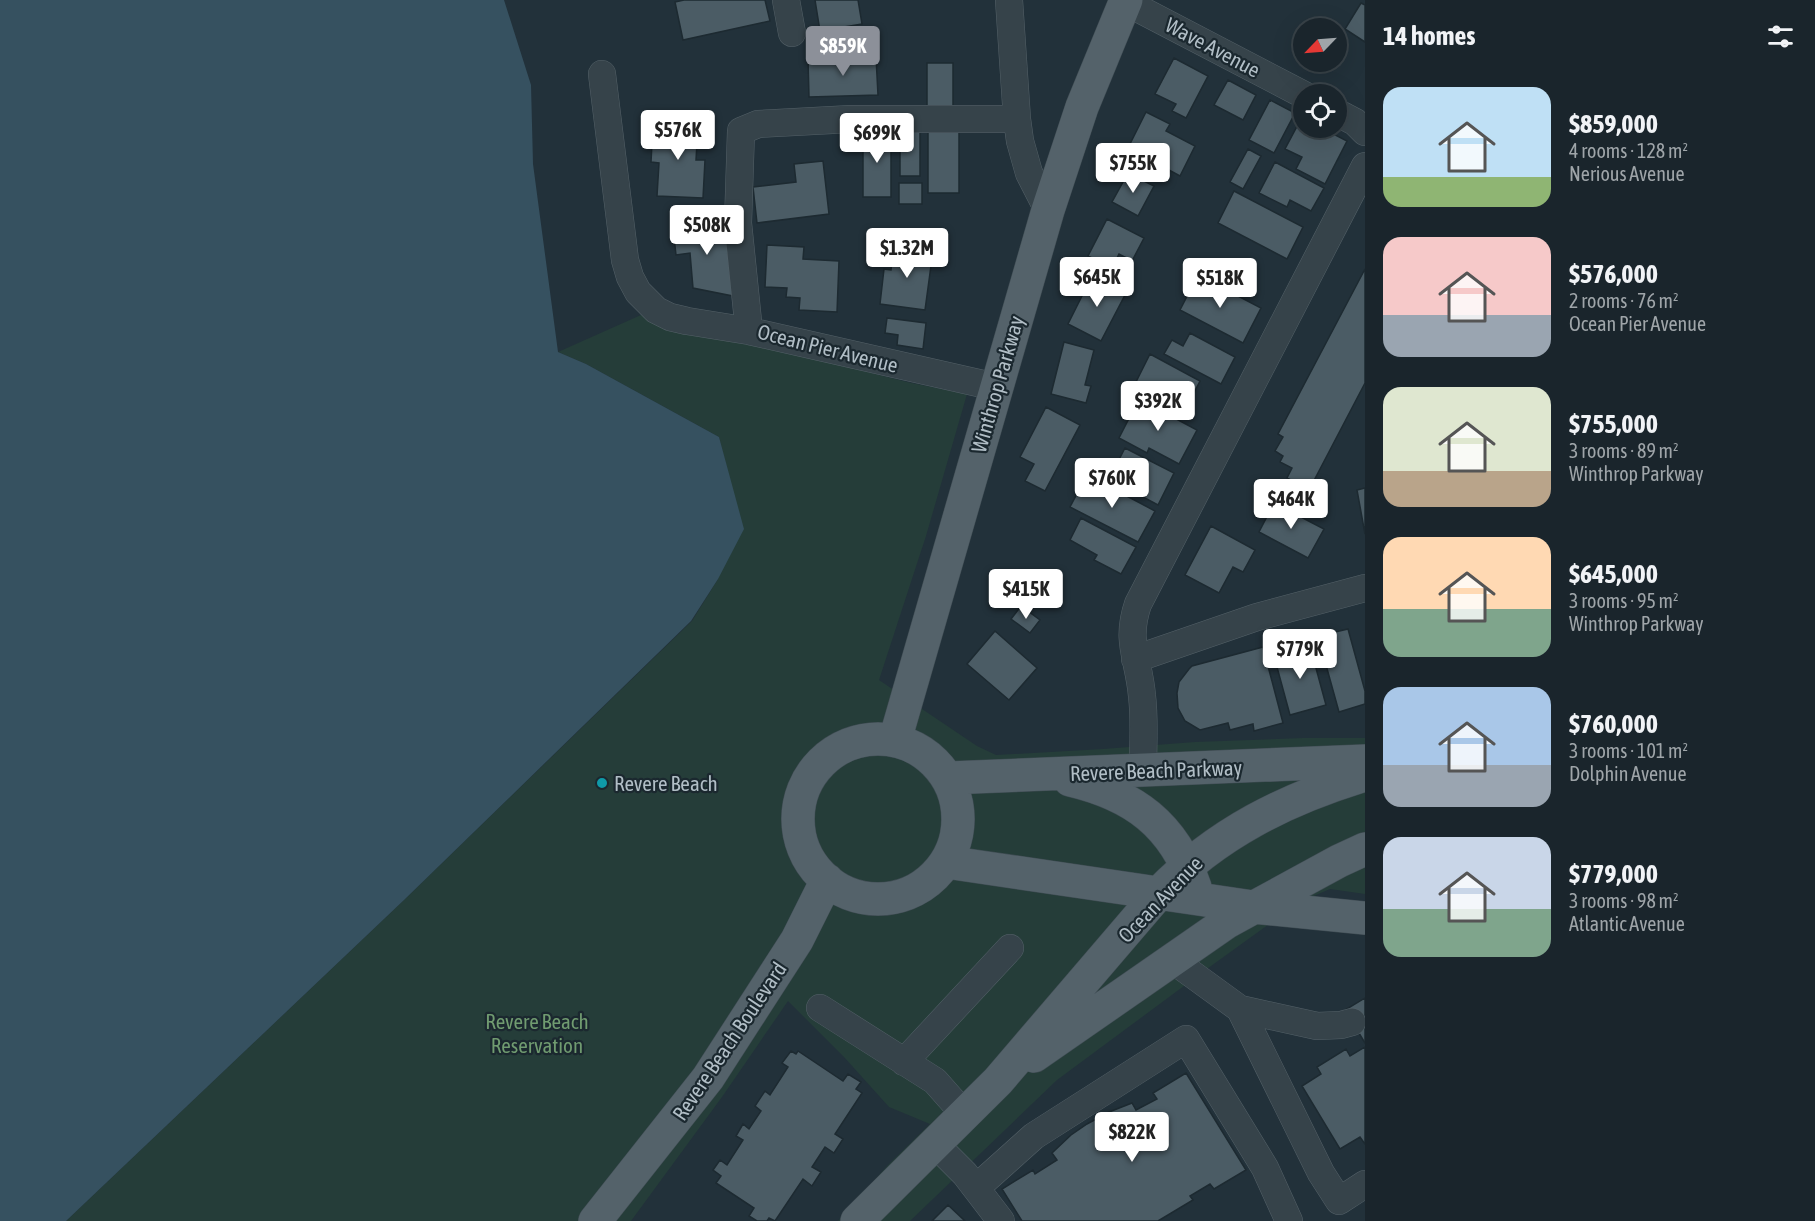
<!DOCTYPE html>
<meta charset="utf-8">
<style>
:root{--surface:#1a252c;--page:#273138;--text:#f1f3f6;--muted:#9fa5a9;--line:#384248;--accent:#8c9099}
body{margin:0;font-family:"Asap Condensed",sans-serif;background:var(--page);color:var(--text);height:100vh;display:flex;flex-direction:column;font-size:22px;white-space:nowrap}
*{box-sizing:border-box;margin:0}
p{font-size:20px;color:var(--muted)}
.icon{flex:none;width:33px;height:33px;fill:none;stroke:currentColor;stroke-width:2;stroke-linecap:round;stroke-linejoin:round}
.map{position:relative;flex:1;overflow:hidden}
.panel{display:flex;flex-direction:column;background:var(--surface);width:450px}
.panel>*{flex:none}
.needle{width:39px;rotate:245deg}
.buttons{position:absolute;left:1293px;top:18px;display:grid;gap:12px}
.buttons a{display:grid;place-items:center;width:54px;height:54px;border-radius:50%;background:var(--surface);box-shadow:0 6px 24px #0002,0 0 0 2px var(--line);font-size:30px}
.price{position:absolute;translate:-50% -51px;padding:0 14px;border-radius:6px;background:#fff;color:#222;font-size:20px;line-height:39px;filter:drop-shadow(0 2px 3px #0008)}
.price::after{content:'';position:absolute;left:50%;top:36px;width:18px;height:14px;margin-left:-9px;background:inherit;clip-path:polygon(0 0,100% 0,50% 100%)}
.price.selected{background:var(--accent);color:#fff}
ul{padding:0;list-style:none}
li{display:flex;align-items:center;gap:18px;height:150px;padding:0 18px}
li span{display:grid;place-items:center;flex:none;width:168px;height:120px;border-radius:18px;color:#555}
li>.icon{margin-inline-start:auto}
span .icon{width:72px;height:72px;fill:#fffc;stroke-width:1}
li b{font-size:26px}
h2{display:flex;justify-content:space-between;align-items:center;height:72px;padding:0 18px;font-size:26px}
main{display:flex;flex:1;min-height:0}
.map>svg:first-child{display:block}
.green{fill:#253d39}
.water{fill:#365160}
.building{fill:#4b5c65;stroke:#1d2a31;stroke-width:1.5}
.lines{fill:none;stroke-linecap:round;stroke-linejoin:round}
.minor-casing{stroke:#546168;stroke-width:28}
.major-casing{stroke:#3f4c53;stroke-width:34}
.minor{stroke:#36434a;stroke-width:27}
.major{stroke:#54626a;stroke-width:33}
.culture-dot{fill:#0f9aa8;stroke:#1b282f;stroke-width:2}
.labels{text-anchor:middle;dominant-baseline:central;stroke-width:4.5;stroke-linejoin:round;paint-order:stroke}
.street-label{font-size:21px;fill:#b1bec6;stroke:#1b282f}
.poi-label{font-size:21px;fill:#b1bec6;stroke:#1b282f;text-anchor:start}
.park-label{font-size:21px;fill:#709b70;stroke:#1b282f}
</style>
<main>
<div class="map">
<svg width="1365" height="1221" viewBox="0 0 1365 1221">
<rect width="100%" height="100%" fill="#22313a"/>
<path class="green" d="M 641,315 L 911,383 L 967,394 L 926,536 L 879,680 L 977,746 L 996,755 L 1103,749 L 1195,742 L 1303,738 L 1365,738 L 1365,894 L 1330,889 L 1307,899 L 1283,914 L 1211,966 L 1057,1080 L 910,1221 L 838,1221 L 888,1165 L 930,1124 L 889,1107 L 844,1057 L 788,1001 L 722,1097 L 631,1221 L 66,1221 L 404,900 L 692,621 L 718,579 L 729,476 L 719,437 L 586,364 L 558,352 Z"/>
<path class="water" d="M 0,0 L 504,0 L 531,85 L 533,164 L 558,352 L 586,364 L 719,437 L 744,529 L 718,579 L 691,621 L 404,900 L 66,1221 L 0,1221 Z"/>
<path class="building" d="M 684,0 L 765,0 L 770,21 L 683,40 L 675,2 Z
M 815,0 L 858,0 L 862,24 L 820,31 Z
M 1361,3 L 1365,5 L 1365,42 L 1345,29 Z
M 876,57 L 878,95 L 809,97 L 808,59 Z
M 1174,58 L 1208,76 L 1186,118 L 1172,111 L 1176,104 L 1155,94 Z
M 927,63 L 953,63 L 953,111 L 927,111 Z
M 1228,80 L 1256,95 L 1243,120 L 1214,105 Z
M 1270,100 L 1295,113 L 1274,153 L 1249,140 Z
M 1146,112 L 1170,124 L 1166,131 L 1195,146 L 1180,176 L 1128,148 Z
M 1302,117 L 1304,118 L 1304,128 L 1322,128 L 1347,141 L 1325,184 L 1296,169 L 1302,157 L 1285,149 Z
M 653,124 L 698,126 L 696,160 L 705,160 L 703,198 L 657,196 L 659,163 L 651,162 Z
M 863,130 L 891,130 L 891,197 L 863,197 Z
M 900,130 L 920,130 L 920,176 L 900,176 Z
M 928,132 L 959,132 L 959,193 L 928,193 Z
M 1248,149 L 1261,156 L 1243,189 L 1230,182 Z
M 823,161 L 829,214 L 757,223 L 753,187 L 796,182 L 794,164 Z
M 1275,162 L 1324,188 L 1311,211 L 1290,200 L 1287,207 L 1259,193 Z
M 1128,173 L 1154,186 L 1138,216 L 1112,202 Z
M 899,183 L 922,183 L 922,204 L 899,204 Z
M 1234,191 L 1303,227 L 1287,259 L 1218,223 Z
M 1107,219 L 1144,238 L 1132,261 L 1119,254 L 1112,268 L 1088,256 Z
M 725,222 L 733,296 L 693,288 L 690,253 L 676,255 L 673,228 Z
M 767,245 L 804,247 L 803,259 L 839,261 L 837,312 L 799,310 L 800,298 L 786,297 L 787,288 L 765,287 Z
M 894,246 L 933,251 L 925,310 L 880,304 L 884,269 L 891,270 Z
M 1365,269 L 1365,383 L 1309,490 L 1287,478 L 1292,468 L 1280,462 L 1283,456 L 1275,451 L 1283,437 L 1278,434 Z
M 1198,275 L 1261,308 L 1243,343 L 1180,310 Z
M 1092,276 L 1126,293 L 1101,341 L 1068,324 Z
M 887,318 L 926,323 L 923,349 L 897,345 L 898,335 L 885,333 Z
M 1190,333 L 1235,357 L 1221,384 L 1164,354 L 1172,340 L 1183,346 Z
M 1064,342 L 1094,350 L 1085,385 L 1091,386 L 1086,403 L 1051,394 Z
M 1150,354 L 1200,381 L 1185,410 L 1135,384 Z
M 1139,399 L 1197,430 L 1179,464 L 1149,448 L 1147,453 L 1119,438 Z
M 1046,407 L 1080,425 L 1045,491 L 1025,481 L 1034,464 L 1020,457 Z
M 1125,448 L 1174,473 L 1158,505 L 1109,479 Z
M 1087,475 L 1155,511 L 1138,542 L 1070,507 Z
M 1365,488 L 1365,534 L 1357,490 Z
M 1274,503 L 1324,529 L 1308,558 L 1259,532 Z
M 1081,518 L 1136,547 L 1121,574 L 1094,560 L 1097,555 L 1070,540 Z
M 1211,526 L 1255,550 L 1243,572 L 1233,567 L 1219,593 L 1185,575 Z
M 1021,606 L 1040,620 L 1030,633 L 1011,619 Z
M 1348,629 L 1365,691 L 1365,704 L 1339,712 L 1318,636 Z
M 995,631 L 1037,668 L 1009,700 L 967,664 Z
M 1310,646 L 1326,705 L 1290,715 L 1274,656 Z
M 1263,647 L 1283,723 L 1254,731 L 1253,724 L 1230,730 L 1228,723 L 1200,730 L 1185,721 L 1178,708 L 1177,693 L 1179,682 L 1189,669 L 1192,666 Z
M 1365,998 L 1365,1043 L 1345,1010 Z
M 1365,1047 L 1365,1144 L 1360,1137 L 1340,1149 L 1302,1086 L 1321,1074 L 1317,1067 L 1346,1049 L 1350,1056 Z
M 791,1051 L 796,1054 L 798,1051 L 843,1081 L 848,1074 L 861,1082 L 856,1089 L 862,1093 L 835,1134 L 843,1139 L 834,1153 L 825,1147 L 812,1167 L 821,1172 L 812,1186 L 803,1179 L 775,1221 L 769,1218 L 767,1221 L 757,1221 L 749,1216 L 754,1208 L 716,1183 L 721,1176 L 713,1170 L 720,1160 L 727,1165 L 743,1140 L 736,1136 L 743,1124 L 749,1129 L 761,1111 L 755,1106 L 765,1091 L 770,1095 L 788,1067 L 782,1063 Z
M 1186,1073 L 1246,1170 L 1214,1189 L 1210,1184 L 1190,1196 L 1193,1200 L 1158,1221 L 1022,1221 L 1002,1189 L 1033,1170 L 1035,1174 L 1057,1160 L 1052,1153 L 1071,1135 L 1087,1124 L 1109,1112 L 1132,1103 L 1136,1110 L 1157,1099 L 1153,1093 Z
M 948,1205 L 965,1221 L 932,1221 Z"/>
<g class="lines">
<defs>
<path id="minor" d="M 786,0 L 792,33
M 1009,0 L 1017,119 L 1020,141 L 1029,173 L 1048,210
M 1122,0 L 1304,95
M 602,74 L 625,260 L 630,277 L 638,292 L 656,310 L 670,317 L 687,321 L 749,331 L 996,387
M 1336,112 L 1355,122 L 1365,132
M 749,331 L 738,223 L 741,131 L 758,124 L 851,119 L 1017,119
M 1135,659 L 1257,617 L 1365,588
M 1143,770 C 1143,745 1145,720 1142,696 C 1139,659 1125,642 1138,604 L 1365,166
M 1174,961 L 1240,1009 L 1317,1026 L 1341,1025 L 1352,1022
M 820,1008 L 935,1081 L 965,1115
M 1240,1009 L 1321,1173 L 1339,1201 L 1365,1184
M 904,1062 L 1010,948
M 934,1143 L 965,1174 L 1001,1221
M 976,1188 L 1034,1136 L 1186,1039 L 1265,1168 L 1289,1221"/>
<path id="major" d="M798 819a80 80 0 1 1 160 0a80 80 0 1 1-160 0Z
M 895,740 L 1048,210 L 1082,107 L 1126,0
M 948,778 L 1365,761
M 1070,780 C 1134,795 1174,825 1195,887
M 946,862 L 1253,907 L 1365,918
M 1034,1056 L 1227,922 L 1339,861 L 1365,849
M 595,1221 L 708,1078 L 797,940 L 827,880
M 857,1221 L 998,1081 L 1159,893 C 1217,833 1286,799 1365,775"/>
</defs>
<use href="#minor" class="minor-casing"/>
<use href="#major" class="major-casing"/>
<use href="#minor" class="minor"/>
<use href="#major" class="major"/>
</g>
<circle class="culture-dot" cx="602" cy="783" r="6"/>
<g class="labels">
<g class="street-label">
<text transform="translate(1213 47) rotate(28)">Wave Avenue</text>
<text transform="translate(828 348) rotate(14)">Ocean Pier Avenue</text>
<text transform="translate(997 384) rotate(-74)">Winthrop Parkway</text>
<text transform="translate(1156 770) rotate(-2)">Revere Beach Parkway</text>
<text transform="translate(1160 899) rotate(-46)">Ocean Avenue</text>
<text transform="translate(729 1041) rotate(-56)">Revere Beach Boulevard</text>
</g>
<g class="poi-label">
<text x="614" y="783">Revere Beach</text>
</g>
<g class="park-label">
<text x="537" y="1021">Revere Beach<tspan x="537" dy="24">Reservation</tspan></text>
</g>
</g>
</svg>
<div class="buttons">
<a><svg class="needle" viewBox="-14 -14 28 28"><path d="M0-13l5 13h-10z" fill="#e53935"/><path d="M0 13l5-13h-10z" fill="#9fa5a9"/></svg></a>
<a><svg class="icon" aria-label="locate" viewBox="0 0 24 24"><circle cx="12" cy="12" r="6"/><path d="M12 2v4M12 18v4M2 12h4M18 12h4"/></svg></a>
</div>
<b class="price selected" style="left:843px;top:77px">$859K</b>
<b class="price" style="left:678px;top:161px">$576K</b>
<b class="price" style="left:877px;top:164px">$699K</b>
<b class="price" style="left:1133px;top:194px">$755K</b>
<b class="price" style="left:707px;top:256px">$508K</b>
<b class="price" style="left:907px;top:279px">$1.32M</b>
<b class="price" style="left:1097px;top:308px">$645K</b>
<b class="price" style="left:1220px;top:309px">$518K</b>
<b class="price" style="left:1158px;top:432px">$392K</b>
<b class="price" style="left:1112px;top:509px">$760K</b>
<b class="price" style="left:1291px;top:530px">$464K</b>
<b class="price" style="left:1026px;top:620px">$415K</b>
<b class="price" style="left:1300px;top:680px">$779K</b>
<b class="price" style="left:1132px;top:1163px">$822K</b>
</div>
<section class="panel">
<h2>14 homes<svg class="icon" aria-label="filters" viewBox="0 0 24 24"><path d="M4 7h16M4 17h16"/><circle cx="9" cy="7" r="2"/><circle cx="15" cy="17" r="2"/></svg></h2>
<ul>
<li><span style="background:linear-gradient(#bfe0f5 75%,#8fb573 0)"><svg class="icon" aria-label="home" viewBox="0 0 24 24"><path d="M3 11l9-7 9 7M6 9v11h12V9"/></svg></span><div><b>$859,000</b><p>4 rooms · 128 m²</p><p>Nerious Avenue</p></div></li>
<li><span style="background:linear-gradient(#f6c9c9 65%,#9aa5b1 0)"><svg class="icon" aria-label="home" viewBox="0 0 24 24"><path d="M3 11l9-7 9 7M6 9v11h12V9"/></svg></span><div><b>$576,000</b><p>2 rooms · 76 m²</p><p>Ocean Pier Avenue</p></div></li>
<li><span style="background:linear-gradient(#dfe7d0 70%,#b9a48a 0)"><svg class="icon" aria-label="home" viewBox="0 0 24 24"><path d="M3 11l9-7 9 7M6 9v11h12V9"/></svg></span><div><b>$755,000</b><p>3 rooms · 89 m²</p><p>Winthrop Parkway</p></div></li>
<li><span style="background:linear-gradient(#ffd9b3 60%,#7fa58c 0)"><svg class="icon" aria-label="home" viewBox="0 0 24 24"><path d="M3 11l9-7 9 7M6 9v11h12V9"/></svg></span><div><b>$645,000</b><p>3 rooms · 95 m²</p><p>Winthrop Parkway</p></div></li>
<li><span style="background:linear-gradient(#a9c7e8 65%,#9aa5b1 0)"><svg class="icon" aria-label="home" viewBox="0 0 24 24"><path d="M3 11l9-7 9 7M6 9v11h12V9"/></svg></span><div><b>$760,000</b><p>3 rooms · 101 m²</p><p>Dolphin Avenue</p></div></li>
<li><span style="background:linear-gradient(#c9d6e8 60%,#7fa58c 0)"><svg class="icon" aria-label="home" viewBox="0 0 24 24"><path d="M3 11l9-7 9 7M6 9v11h12V9"/></svg></span><div><b>$779,000</b><p>3 rooms · 98 m²</p><p>Atlantic Avenue</p></div></li>
</ul>
</section>
</main>
